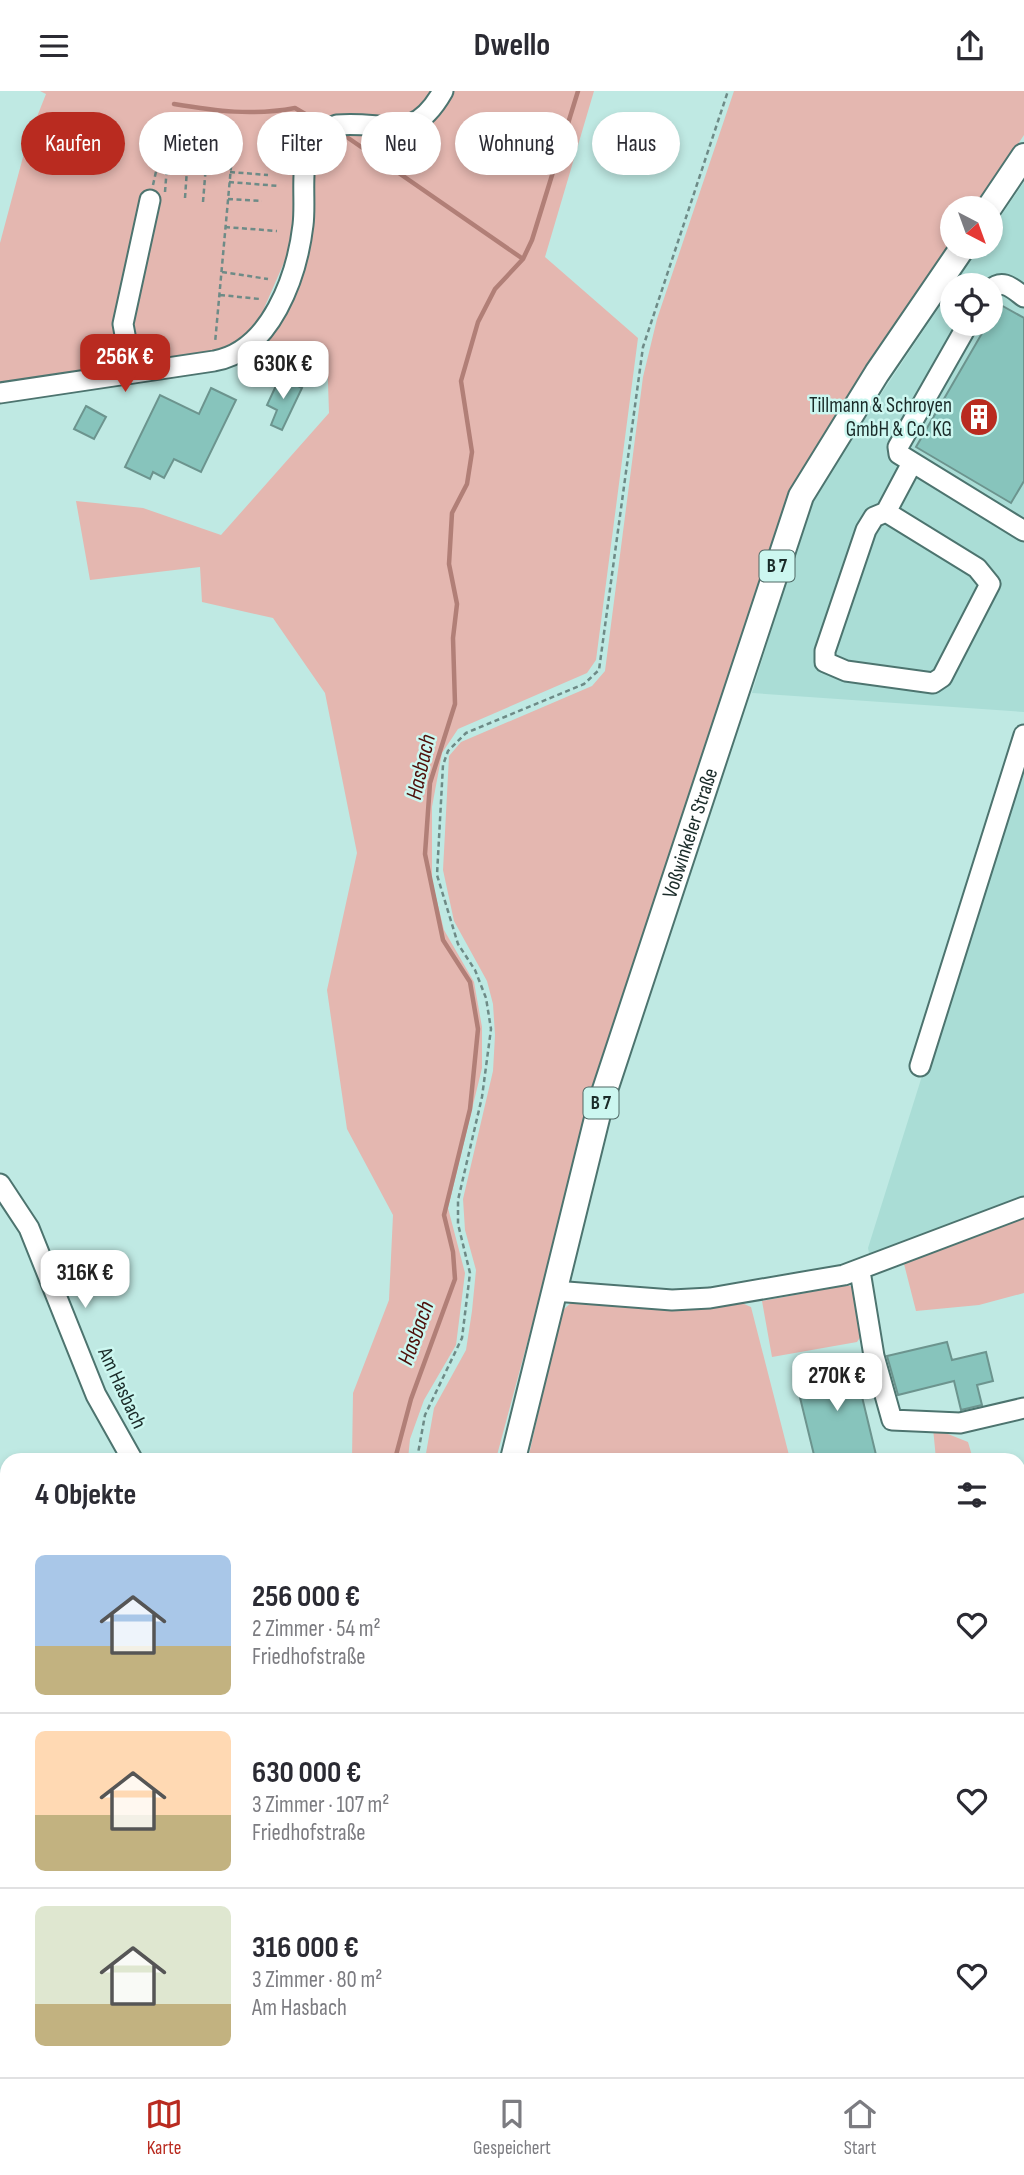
<!DOCTYPE html>
<html lang="de">
<meta charset="utf-8">
<style>
:root{--surface:#fff;--page:#f2f2f3;--text:#2b2b33;--muted:#7c7c81;--line:#e1e1e2;--accent:#b92b20}
body{margin:0;font-family:"Sofia Sans Condensed",sans-serif;background:var(--page);color:var(--text);height:100vh;display:flex;flex-direction:column;font-size:26px;white-space:nowrap}
*{box-sizing:border-box;margin:0}
p{font-size:23px;color:var(--muted)}
.icon{flex:none;width:38px;height:38px;fill:none;stroke:currentColor;stroke-width:2;stroke-linecap:round;stroke-linejoin:round}
.map{position:relative;flex:1;overflow:hidden}
.side{position:absolute;left:0px;top:1362px;width:1026px;height:625px;display:flex;flex-direction:column;background:var(--surface);border-radius:21px 21px 0 0;box-shadow:0 4px 10px #0003}
.side>*{flex:none}
.top-card{position:absolute;left:21px;top:21px;width:984px;height:63px;display:flex;gap:14px}
.needle{width:46px;rotate:139deg}
.buttons{position:absolute;left:940px;top:105px;display:grid;gap:14px}
.buttons a{display:grid;place-items:center;width:63px;height:63px;border-radius:50%;background:var(--surface);box-shadow:0 4px 10px #0003;font-size:35px}
.price{position:absolute;translate:-50% -60px;padding:0 16px;border-radius:14px;background:#fff;color:#222;font-size:23px;line-height:46px;filter:drop-shadow(0 2px 4px #0008)}
.price::after{content:'';position:absolute;left:50%;top:42px;width:21px;height:16px;margin-left:-10px;background:inherit;clip-path:polygon(0 0,100% 0,50% 100%)}
.price.selected{background:var(--accent);color:#fff}
ul{padding:0;list-style:none}
li{display:flex;align-items:center;gap:21px;height:175px;padding:0 35px}
li+li{border-top:2px solid var(--line)}
li span{display:grid;place-items:center;flex:none;width:196px;height:140px;border-radius:10px;color:#555}
li>.icon{margin-inline-start:auto}
span .icon{width:84px;height:84px;fill:#fffc;stroke-width:1}
li b{font-size:30px}
h2{display:flex;justify-content:space-between;align-items:center;height:84px;padding:0 35px;font-size:30px}
.chip{padding:0 24px;border-radius:32px;background:var(--surface);box-shadow:0 4px 10px #0003;font-size:24px;line-height:63px}
.chip.selected{background:var(--accent);color:#fff}
header{display:flex;justify-content:space-between;align-items:center;height:91px;padding:0 35px;background:var(--surface);font-size:32px;font-weight:700}
.tabs{display:flex;justify-content:space-around;align-items:center;height:98px;border-top:2px solid var(--line);background:var(--surface);font-size:19px;color:var(--muted)}
.tabs a{display:grid;justify-items:center;gap:4px}
.tabs .selected{color:var(--accent)}
.map>svg:first-child{display:block}
.built{fill:#aaddd6;fill-rule:evenodd}
.green{fill:#e4b7b0}
.lines{fill:none;stroke-linecap:round;stroke-linejoin:round}
.stream{stroke:#b17f77;stroke-width:4.5}
.building{fill:#87c4bc;stroke:#6c948e;stroke-width:2}
.minor-casing{stroke:#4d746f;stroke-width:23}
.major-casing{stroke:#4d746f;stroke-width:28}
.path{stroke:#6e8b87;stroke-width:2.5;stroke-dasharray:5 3.5;stroke-linecap:butt}
.minor{stroke:#fff;stroke-width:19}
.major{stroke:#fff;stroke-width:24}
.rail-casing{stroke:#6c8985;stroke-width:7}
.rail{stroke:#ccf7f0;stroke-width:4.5;stroke-dasharray:13;stroke-linecap:butt}
.labels{text-anchor:middle;dominant-baseline:central;stroke-width:5;stroke-linejoin:round;paint-order:stroke}
.shield{fill:#ccf7f0;stroke:#4f6865;stroke-width:2}
.shield-label{font-size:19px;font-weight:bold;fill:#1a2b29}
.poi-label{font-size:21px;fill:#1a2b29;stroke:#ccf7f0;text-anchor:end}
.street-label{font-size:21px;fill:#1a2b29;stroke:#ccf7f0}
.water-label{font-size:23px;font-style:italic;fill:#4e0f09;stroke:#ccf7f0}
</style>
<header><svg class="icon" aria-label="menu" viewBox="0 0 24 24"><path d="M4 6h16M4 12h16M4 18h16"/></svg>Dwello<svg class="icon" aria-label="share" viewBox="0 0 24 24"><path d="M12 15V3M7 8l5-5 5 5M5 13v7h14v-7"/></svg></header>
<div class="map">
<svg width="1024" height="1986" viewBox="0 0 1024 1986">
<rect width="100%" height="100%" fill="#bfe9e3"/>
<path class="built" d="M 1024,91 L 1024,621 L 752,602 L 810,410 L 979,156 L 990,156 L 991,139 ZM 952,194 L 990,194 L 990,233 L 952,233 Z
M 1024,660 L 1024,1109 L 870,1167 L 868,1157 Z"/>
<path class="green" d="M 40,0 L 594,0 L 545,166 L 638,247 L 596,569 L 587,582 L 458,638 L 442,662 L 432,716 L 432,790 L 444,839 L 474,891 L 482,936 L 482,977 L 448,1117 L 465,1182 L 456,1254 L 424,1309 L 410,1348 L 408,1368 L 352,1368 L 353,1302 L 389,1209 L 393,1124 L 347,1038 L 327,899 L 357,762 L 325,602 L 273,527 L 202,511 L 200,476 L 90,489 L 76,410 L 143,417 L 221,444 L 329,322 L 327,262 L 292,255 L 255,259 L 278,232 L 310,77 L 293,75 L 293,151 L 255,238 L 227,262 L 0,298 L 0,152 L 27,51 L 46,3 Z
M 734,0 L 1024,0 L 1024,44 L 975,117 L 952,117 L 952,151 L 788,402 L 590,1018 L 496,1368 L 425,1368 L 434,1317 L 466,1259 L 472,1220 L 476,1179 L 465,1139 L 463,1108 L 493,980 L 495,944 L 493,913 L 487,890 L 454,830 L 443,779 L 449,665 L 461,651 L 592,595 L 605,580 L 643,286 L 657,228 Z
M 1024,1121 L 1024,1202 L 979,1214 L 916,1220 L 903,1169 Z
M 848,1194 L 854,1197 L 861,1245 L 857,1251 L 772,1266 L 762,1210 Z
M 728,1206 L 751,1216 L 790,1368 L 528,1368 L 561,1221 L 575,1208 Z
M 933,1337 L 968,1351 L 973,1368 L 936,1368 Z
M 1024,1493 L 1024,1940 L 1018,1929 L 1018,1496 Z"/>
<g class="lines">
<path class="stream" d="M 174,13 C 216,20 252,25 295,17 L 324,34
M 341,42 L 523,168
M 395,1368 L 411,1308 L 455,1188 L 453,1161 L 444,1124 L 470,1018 L 478,938 L 470,891 L 443,849 L 425,763 L 430,692 L 455,613 L 453,547 L 457,513 L 449,473 L 452,422 L 467,393 L 472,361 L 461,290 L 478,231 L 495,198 L 523,168 L 532,149 L 578,0
M 1018,1559 L 1024,1556"/>
</g>
<path class="building" d="M 999,213 L 1024,227 L 1024,390 L 1011,412 L 916,356 Z
M 280,286 L 302,297 L 282,339 L 271,334 L 277,319 L 267,314 Z
M 211,297 L 236,309 L 201,381 L 174,368 L 164,387 L 153,381 L 150,388 L 125,376 L 160,304 L 199,323 Z
M 86,315 L 106,326 L 94,348 L 74,338 Z
M 947,1251 L 952,1269 L 986,1261 L 993,1290 L 977,1294 L 982,1314 L 961,1319 L 954,1290 L 898,1304 L 887,1265 Z
M 862,1269 L 866,1283 L 857,1285 L 877,1368 L 815,1368 L 795,1286 Z"/>
<g class="lines">
<defs>
<path id="minor" d="M 990,199 C 1003,187 1012,197 1024,206
M 968,233 L 898,356 L 899,363 L 1024,440
M 132,282 L 123,233 L 150,109
M 0,302 L 214,270 C 271,260 297,185 303,134 C 306,110 300,80 309,58 C 315,46 325,38 337,34 C 387,29 412,55 443,0
M 886,421 L 874,426 L 866,439 L 825,560 L 825,571 L 846,580 L 933,592 L 942,586 L 990,493 L 977,477 L 886,421 L 912,372
M 920,975 L 1024,644
M 0,1093 L 29,1137 L 96,1304 L 132,1368
M 860,1180 L 874,1265 L 892,1329 L 960,1332 L 1024,1317
M 554,1200 L 672,1209 L 710,1207 L 844,1184 L 1024,1116
M 0,1665 L 7,1663"/>
<g id="major">
<path d="M 989,117 L 1024,65"/>
<path id="s1" d="M 513,1368 L 601,1011 L 801,405 L 877,282 L 963,156"/>
<path d="M 1018,1409 L 1024,1407"/>
<path d="M 0,1854 L 7,1852"/>
</g>
</defs>
<use href="#minor" class="minor-casing"/>
<use href="#major" class="major-casing"/>
<path class="path" d="M 230,81 L 268,84
M 229,91 L 279,95
M 153,94 L 162,54 L 169,49 L 227,49 L 233,54 L 215,252
M 165,101 L 169,49
M 185,107 L 189,49
M 228,108 L 262,110
M 203,111 L 208,49
M 225,136 L 277,140
M 222,181 L 268,188
M 220,204 L 260,208
M 417,1368 L 425,1324 L 462,1247 L 470,1182 L 458,1133 L 458,1109 L 482,1006 L 491,938 L 486,907 L 475,879 L 458,853 L 437,784 L 443,674 L 448,660 L 466,642 L 584,593 L 599,579 L 643,256 L 728,0
M 0,1878 L 7,1876"/>
<use href="#minor" class="minor"/>
<use href="#major" class="major"/>
<defs>
<path id="rail" d="M 1018,1488 L 1024,1486
M 0,1921 L 7,1919"/>
</defs>
<use href="#rail" class="rail-casing"/>
<use href="#rail" class="rail"/>
</g>
<defs>
<symbol id="building-disc" viewBox="-11 -11 22 22"><circle r="9.5" fill="#b92b20" stroke="#ccf7f0"/><path d="M-4-6H4V6H1V3H-1V6H-4ZM-2.5-4.3h1.7v1.8h-1.7ZM.8-4.3h1.7v1.8H.8ZM-2.5-1h1.7V.8h-1.7ZM.8-1h1.7V.8H.8Z" fill="#fff"/></symbol>
</defs>
<g fill-rule="evenodd">
<use href="#building-disc" x="957" y="304" width="44" height="44"/>
</g>
<g class="labels">
<g class="shield">
<rect x="759.5" y="459.5" width="35" height="31" rx="5"/>
<rect x="583.5" y="996.5" width="35" height="31" rx="5"/>
</g>
<g class="shield-label">
<text x="777" y="475">B 7</text>
<text x="601" y="1012">B 7</text>
</g>
<g class="poi-label">
<text x="952" y="314">Tillmann &amp; Schroyen<tspan x="952" dy="24">GmbH &amp; Co. KG</tspan></text>
</g>
<g class="street-label">
<text stroke="none"><textPath href="#s1" startOffset="651">Voßwinkeler Straße</textPath></text>
<text transform="translate(122 1297) rotate(65)">Am Hasbach</text>
</g>
<g class="water-label">
<text transform="translate(421 676) rotate(-77)">Hasbach</text>
<text transform="translate(416 1242) rotate(-70)">Hasbach</text>
</g>
</g>
</svg>
<div class="buttons">
<a><svg class="needle" viewBox="-14 -14 28 28"><path d="M0-13l5 13h-10z" fill="#e53935"/><path d="M0 13l5-13h-10z" fill="#7c7c81"/></svg></a>
<a><svg class="icon" aria-label="locate" viewBox="0 0 24 24"><circle cx="12" cy="12" r="6"/><path d="M12 2v4M12 18v4M2 12h4M18 12h4"/></svg></a>
</div>
<b class="price selected" style="left:125px;top:303px">256K €</b>
<b class="price" style="left:283px;top:310px">630K €</b>
<b class="price" style="left:85px;top:1219px">316K €</b>
<b class="price" style="left:837px;top:1322px">270K €</b>
<div class="top-card">
<a class="chip selected">Kaufen</a>
<a class="chip">Mieten</a>
<a class="chip">Filter</a>
<a class="chip">Neu</a>
<a class="chip">Wohnung</a>
<a class="chip">Haus</a>
</div>
<section class="side">
<h2>4 Objekte<svg class="icon" aria-label="filters" viewBox="0 0 24 24"><path d="M4 7h16M4 17h16"/><circle cx="9" cy="7" r="2"/><circle cx="15" cy="17" r="2"/></svg></h2>
<ul>
<li><span style="background:linear-gradient(#a9c7e8 65%,#c2b280 0)"><svg class="icon" aria-label="home" viewBox="0 0 24 24"><path d="M3 11l9-7 9 7M6 9v11h12V9"/></svg></span><div><b>256 000 €</b><p>2 Zimmer · 54 m²</p><p>Friedhofstraße</p></div><svg class="icon" aria-label="heart" viewBox="0 0 24 24"><path d="M12 20l-8-8c-3-5 5-10 8-4 3-6 11-1 8 4z"/></svg></li>
<li><span style="background:linear-gradient(#ffd9b3 60%,#c2b280 0)"><svg class="icon" aria-label="home" viewBox="0 0 24 24"><path d="M3 11l9-7 9 7M6 9v11h12V9"/></svg></span><div><b>630 000 €</b><p>3 Zimmer · 107 m²</p><p>Friedhofstraße</p></div><svg class="icon" aria-label="heart" viewBox="0 0 24 24"><path d="M12 20l-8-8c-3-5 5-10 8-4 3-6 11-1 8 4z"/></svg></li>
<li><span style="background:linear-gradient(#dfe7d0 70%,#c2b280 0)"><svg class="icon" aria-label="home" viewBox="0 0 24 24"><path d="M3 11l9-7 9 7M6 9v11h12V9"/></svg></span><div><b>316 000 €</b><p>3 Zimmer · 80 m²</p><p>Am Hasbach</p></div><svg class="icon" aria-label="heart" viewBox="0 0 24 24"><path d="M12 20l-8-8c-3-5 5-10 8-4 3-6 11-1 8 4z"/></svg></li>
</ul>
</section>
</div>
<nav class="tabs">
<a class="selected"><svg class="icon" aria-label="map" viewBox="0 0 24 24"><path d="M3 6l6-2 6 2 6-2v14l-6 2-6-2-6 2zM9 4v14M15 6v14"/></svg>Karte</a>
<a><svg class="icon" aria-label="saved" viewBox="0 0 24 24"><path d="M7 4h10v16l-5-4-5 4z"/></svg>Gespeichert</a>
<a><svg class="icon" aria-label="home" viewBox="0 0 24 24"><path d="M3 11l9-7 9 7M6 9v11h12V9"/></svg>Start</a>
</nav>
